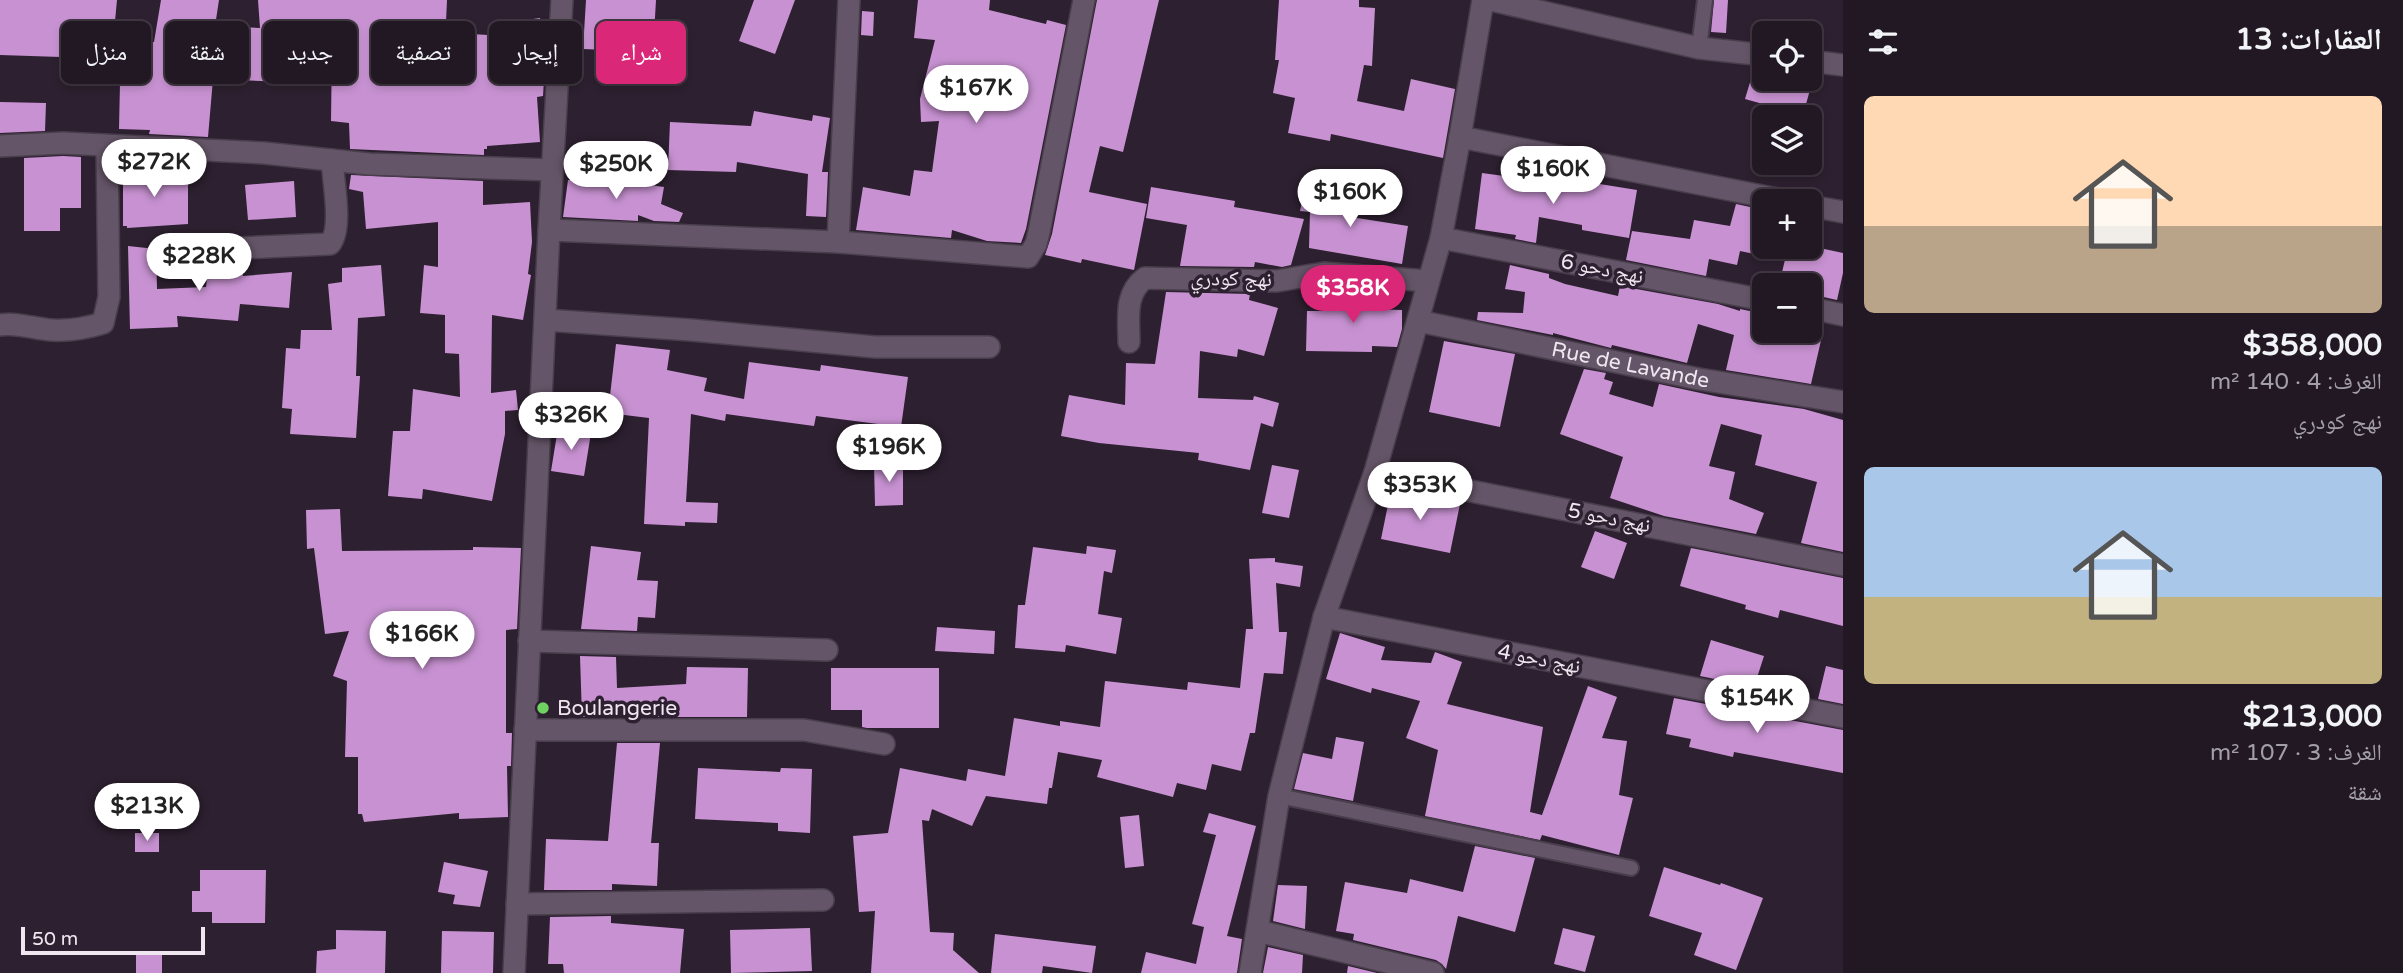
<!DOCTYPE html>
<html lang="ar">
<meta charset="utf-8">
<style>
:root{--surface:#221824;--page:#2a212c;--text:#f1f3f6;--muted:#a2a0a6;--line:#3f3741;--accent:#db2777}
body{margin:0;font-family:"Varela Round","Noto Naskh Arabic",sans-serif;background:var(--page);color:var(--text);direction:rtl;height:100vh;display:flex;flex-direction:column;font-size:26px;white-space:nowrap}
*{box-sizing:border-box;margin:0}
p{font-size:23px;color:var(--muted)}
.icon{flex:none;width:38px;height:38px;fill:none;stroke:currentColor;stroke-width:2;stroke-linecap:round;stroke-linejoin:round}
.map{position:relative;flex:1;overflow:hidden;direction:ltr}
.panel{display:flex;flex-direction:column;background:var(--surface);width:560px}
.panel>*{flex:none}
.hud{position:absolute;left:21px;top:21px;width:665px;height:63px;direction:rtl;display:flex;gap:14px}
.buttons{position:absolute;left:1752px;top:21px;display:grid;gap:14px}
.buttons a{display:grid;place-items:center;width:70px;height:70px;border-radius:10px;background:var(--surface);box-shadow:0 4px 10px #0003,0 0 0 2px var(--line);font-size:35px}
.scale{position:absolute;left:21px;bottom:18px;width:184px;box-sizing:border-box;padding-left:7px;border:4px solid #efe6f0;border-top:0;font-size:19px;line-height:24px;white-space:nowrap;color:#efe6f0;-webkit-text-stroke:5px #2d2030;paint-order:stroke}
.price{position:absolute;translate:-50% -60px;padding:0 16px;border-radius:24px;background:#fff;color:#222;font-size:23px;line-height:46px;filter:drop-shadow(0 2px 4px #0008)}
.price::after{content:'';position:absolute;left:50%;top:42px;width:21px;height:16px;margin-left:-10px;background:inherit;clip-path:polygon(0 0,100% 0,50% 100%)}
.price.active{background:var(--accent);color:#fff}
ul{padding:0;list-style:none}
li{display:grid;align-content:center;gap:14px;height:371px;padding:0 21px}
li span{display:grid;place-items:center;height:217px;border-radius:10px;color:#555}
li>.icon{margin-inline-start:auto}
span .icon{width:126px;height:126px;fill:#fffc;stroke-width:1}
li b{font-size:30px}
h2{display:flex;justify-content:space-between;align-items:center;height:84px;padding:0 21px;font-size:30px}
.tag{padding:0 24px;border-radius:10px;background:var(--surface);box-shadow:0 4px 10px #0003,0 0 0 2px var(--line);font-size:24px;line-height:63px}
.tag.active{background:var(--accent);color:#fff}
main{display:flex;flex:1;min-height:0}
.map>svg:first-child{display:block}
.building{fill:#c892d2}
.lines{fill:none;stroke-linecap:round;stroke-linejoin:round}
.lane-casing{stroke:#493e4c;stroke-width:18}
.street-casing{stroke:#493e4c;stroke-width:24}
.secondary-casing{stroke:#493e4c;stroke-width:24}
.lane{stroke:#655568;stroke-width:14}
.street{stroke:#655568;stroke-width:21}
.secondary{stroke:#655568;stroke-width:21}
.poi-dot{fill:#6ed361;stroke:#2d2030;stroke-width:2.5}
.labels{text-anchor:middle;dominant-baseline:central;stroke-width:7;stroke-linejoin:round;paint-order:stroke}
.street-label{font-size:21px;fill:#efe6f0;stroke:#2d2030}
.poi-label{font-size:21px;fill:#efe6f0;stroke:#2d2030;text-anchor:start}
</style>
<main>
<section class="panel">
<h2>العقارات: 13<svg class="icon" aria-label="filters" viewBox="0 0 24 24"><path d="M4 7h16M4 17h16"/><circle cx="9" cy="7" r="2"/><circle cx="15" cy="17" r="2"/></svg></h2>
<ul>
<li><span style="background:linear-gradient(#ffd9b3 60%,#b9a48a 0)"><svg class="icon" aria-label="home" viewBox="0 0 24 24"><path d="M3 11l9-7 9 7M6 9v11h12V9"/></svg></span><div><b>$358,000</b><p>الغرف: 4 · 140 m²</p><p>نهج كودري</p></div></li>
<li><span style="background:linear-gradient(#a9c7e8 60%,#c2b280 0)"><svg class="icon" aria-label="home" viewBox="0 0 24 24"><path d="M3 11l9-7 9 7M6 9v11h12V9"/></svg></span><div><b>$213,000</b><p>الغرف: 3 · 107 m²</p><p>شقة</p></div></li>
</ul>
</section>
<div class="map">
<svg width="1843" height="973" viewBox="0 0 1843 973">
<rect width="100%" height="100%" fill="#2d2030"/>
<path class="building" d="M 0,0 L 117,0 L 113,42 L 154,42 L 161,0 L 219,0 L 215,26 L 260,28 L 258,0 L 447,0 L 446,22 L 472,23 L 471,34 L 521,37 L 519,21 L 540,18 L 545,64 L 543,96 L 537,97 L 540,142 L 487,146 L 487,149 L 484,149 L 484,155 L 350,149 L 349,123 L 331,121 L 332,47 L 289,50 L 288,82 L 213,79 L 208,137 L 149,134 L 150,130 L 119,129 L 120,83 L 99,81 L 100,68 L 60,66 L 61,57 L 0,55 Z
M 586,0 L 656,0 L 653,52 L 583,49 Z
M 754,0 L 795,0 L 775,54 L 739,41 Z
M 918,0 L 990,0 L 989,10 L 1046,24 L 1047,20 L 1066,25 L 1026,229 L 1021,243 L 987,241 L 952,230 L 951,238 L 856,230 L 863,187 L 910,196 L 914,170 L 932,172 L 939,121 L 921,122 L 920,99 L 935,40 L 914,38 Z
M 1097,0 L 1159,0 L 1123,152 L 1100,146 L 1089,192 L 1147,204 L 1134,270 L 1082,259 L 1081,263 L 1045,255 L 1052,234 Z
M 1279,0 L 1359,0 L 1359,7 L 1375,8 L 1372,66 L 1364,65 L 1357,101 L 1404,111 L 1411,79 L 1455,89 L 1443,158 L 1331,134 L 1330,141 L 1288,133 L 1295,98 L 1273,93 L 1279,60 L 1275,60 Z
M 1714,0 L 1728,0 L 1726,33 L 1711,32 Z
M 862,11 L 874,12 L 873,36 L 861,35 Z
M 1751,79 L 1813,79 L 1803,115 L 1745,99 Z
M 0,102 L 46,103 L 45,131 L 0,133 Z
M 754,111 L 812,121 L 813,115 L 830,118 L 822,172 L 828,172 L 826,217 L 806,216 L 808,174 L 737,162 L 736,172 L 668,170 L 670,122 L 751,126 Z
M 63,156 L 81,157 L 81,208 L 60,208 L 60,231 L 24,231 L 24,158 Z
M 123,168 L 159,168 L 159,178 L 188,178 L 188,224 L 127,228 L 127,226 L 123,226 Z
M 1557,172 L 1582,177 L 1581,181 L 1637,190 L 1629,238 L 1582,230 L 1582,225 L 1539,217 L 1536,243 L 1515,239 L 1516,235 L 1475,229 L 1482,173 L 1555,183 Z
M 576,174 L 664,187 L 661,204 L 683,213 L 679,222 L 654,221 L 638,215 L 638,221 L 563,217 L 568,180 L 576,180 Z
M 351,175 L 483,181 L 483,205 L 530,202 L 532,242 L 528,274 L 531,275 L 523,320 L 492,315 L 491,393 L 516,390 L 518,410 L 505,411 L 505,434 L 492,501 L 423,489 L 422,499 L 388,496 L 393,431 L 410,431 L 413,389 L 460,397 L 459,354 L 445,353 L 445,315 L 420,313 L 424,265 L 438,267 L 438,222 L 366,229 L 363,192 L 349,189 Z
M 294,181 L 296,217 L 248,220 L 245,185 Z
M 1151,187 L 1235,201 L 1234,207 L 1304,219 L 1291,265 L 1282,267 L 1255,262 L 1254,267 L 1180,266 L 1187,225 L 1146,218 Z
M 1305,187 L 1355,196 L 1351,217 L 1408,226 L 1402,264 L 1309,248 L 1310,212 L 1300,211 Z
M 1736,204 L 1764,210 L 1764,256 L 1740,251 L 1737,265 L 1709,259 L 1706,276 L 1626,260 L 1632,231 L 1690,239 L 1694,220 L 1730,226 Z
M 128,246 L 156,249 L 157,289 L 206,287 L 209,263 L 241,261 L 243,276 L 292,272 L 289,308 L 240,304 L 238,321 L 177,316 L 178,327 L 130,329 Z
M 1788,247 L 1815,247 L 1843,253 L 1843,273 L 1837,300 L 1810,294 L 1810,285 L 1779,285 Z
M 381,265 L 385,316 L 358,318 L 356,376 L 360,376 L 356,438 L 290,434 L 292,409 L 282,408 L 286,348 L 300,349 L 301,330 L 332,330 L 328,284 L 342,282 L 342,268 Z
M 1510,265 L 1549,274 L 1549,278 L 1565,284 L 1618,296 L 1620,286 L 1718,304 L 1740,311 L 1740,309 L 1764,314 L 1764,331 L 1803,331 L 1822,336 L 1811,384 L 1726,370 L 1734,335 L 1698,324 L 1687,363 L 1612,345 L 1611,348 L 1553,333 L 1553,335 L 1477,320 L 1478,312 L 1523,313 L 1525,292 L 1505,289 Z
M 1336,287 L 1369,290 L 1368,309 L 1402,310 L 1402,329 L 1397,347 L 1372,346 L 1372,352 L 1306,351 L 1307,311 L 1336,311 Z
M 1166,292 L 1250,294 L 1249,300 L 1278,308 L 1264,356 L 1238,349 L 1237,357 L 1200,351 L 1198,398 L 1253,400 L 1254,396 L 1279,403 L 1273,427 L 1261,423 L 1250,470 L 1198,460 L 1199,453 L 1099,443 L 1061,436 L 1069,395 L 1125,405 L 1126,363 L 1155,364 Z
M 1444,341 L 1515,354 L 1500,427 L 1429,412 Z
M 616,344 L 670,350 L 667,370 L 707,378 L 704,391 L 744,399 L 749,362 L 820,371 L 821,365 L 908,377 L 901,427 L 816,416 L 814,426 L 726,414 L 725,421 L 691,414 L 686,502 L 718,503 L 717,523 L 685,522 L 685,526 L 644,524 L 649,418 L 608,413 Z
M 1584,369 L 1606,373 L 1604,379 L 1613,382 L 1609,394 L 1653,407 L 1659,384 L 1719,397 L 1804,409 L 1843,420 L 1843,552 L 1801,543 L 1817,482 L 1755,465 L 1762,435 L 1721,424 L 1709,466 L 1735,472 L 1729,499 L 1764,513 L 1756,534 L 1664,516 L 1610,498 L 1623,457 L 1560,434 Z
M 558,428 L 591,433 L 584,476 L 551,471 Z
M 903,463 L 903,505 L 875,506 L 874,464 Z
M 1272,465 L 1299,470 L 1289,518 L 1262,513 Z
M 1391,490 L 1460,504 L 1450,553 L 1381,539 Z
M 340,509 L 342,551 L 473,550 L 473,547 L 521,548 L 517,629 L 506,630 L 506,733 L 512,733 L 511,766 L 507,766 L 508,817 L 459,819 L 459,813 L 364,822 L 362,814 L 358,814 L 358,757 L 345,757 L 347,681 L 333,676 L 349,631 L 325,634 L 314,548 L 307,549 L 306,510 Z
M 1595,531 L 1627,543 L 1614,579 L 1581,567 Z
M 591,546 L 641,552 L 637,580 L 658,581 L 655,618 L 638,617 L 637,631 L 581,629 Z
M 1087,546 L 1116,550 L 1112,573 L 1104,571 L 1098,614 L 1122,618 L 1116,654 L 1066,645 L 1065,652 L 1015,648 L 1018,605 L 1025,605 L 1033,547 L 1086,554 Z
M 1691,548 L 1843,578 L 1843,626 L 1780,610 L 1778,618 L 1745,609 L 1746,605 L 1680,586 Z
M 1275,558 L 1275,562 L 1303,566 L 1300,587 L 1276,583 L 1279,632 L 1287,632 L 1283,674 L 1264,673 L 1255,733 L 1250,733 L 1241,771 L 1212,764 L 1206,790 L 1177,783 L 1173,797 L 1097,777 L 1102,760 L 1058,752 L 1052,788 L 1049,788 L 1047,804 L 986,796 L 972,826 L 932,809 L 929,821 L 922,820 L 930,932 L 954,933 L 953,950 L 979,973 L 871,973 L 875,911 L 859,912 L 853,836 L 888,833 L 900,768 L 966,781 L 968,769 L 1005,776 L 1014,718 L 1060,726 L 1060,721 L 1100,727 L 1105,681 L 1187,690 L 1188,682 L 1240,688 L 1246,629 L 1253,629 L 1249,559 Z
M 937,627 L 995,631 L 994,654 L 935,651 Z
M 1340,633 L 1385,647 L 1381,660 L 1431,663 L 1435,652 L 1462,662 L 1447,704 L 1543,727 L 1530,812 L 1542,815 L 1588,686 L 1617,697 L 1602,738 L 1627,741 L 1619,795 L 1633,798 L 1619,855 L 1542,835 L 1540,840 L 1425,816 L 1438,750 L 1406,738 L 1420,701 L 1372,688 L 1371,693 L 1326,679 Z
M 1711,640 L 1764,656 L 1754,687 L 1700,676 Z
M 580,656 L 616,657 L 617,688 L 686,684 L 687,667 L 748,668 L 747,717 L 582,717 Z
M 1826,666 L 1843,670 L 1843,704 L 1818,699 Z
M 831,668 L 939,668 L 939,728 L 867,728 L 862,727 L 862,710 L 831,710 Z
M 1674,698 L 1843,730 L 1843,773 L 1734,752 L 1733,757 L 1689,747 L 1691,739 L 1666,734 Z
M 1336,737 L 1364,742 L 1353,801 L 1294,789 L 1303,753 L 1332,759 Z
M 617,743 L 660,743 L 651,843 L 659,843 L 657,886 L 612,884 L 612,890 L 544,890 L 546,839 L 608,841 Z
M 698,768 L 780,772 L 781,768 L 812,769 L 810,833 L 778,831 L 778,823 L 695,819 Z
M 1209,813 L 1256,826 L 1227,936 L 1242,939 L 1237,973 L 1141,973 L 1146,952 L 1196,964 L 1204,927 L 1192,924 L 1216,835 L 1203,832 Z
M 1139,815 L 1144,866 L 1125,868 L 1120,817 Z
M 135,833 L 159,833 L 159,852 L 135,852 Z
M 1475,846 L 1535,858 L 1515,932 L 1458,916 L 1446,969 L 1442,964 L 1436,960 L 1353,940 L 1354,934 L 1336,931 L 1345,882 L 1407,893 L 1410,879 L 1463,892 Z
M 444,862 L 488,871 L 480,907 L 453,904 L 455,895 L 438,892 Z
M 1664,867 L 1720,885 L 1721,883 L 1763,898 L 1736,970 L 1694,955 L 1702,933 L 1649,916 Z
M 200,870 L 266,870 L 265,923 L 212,923 L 212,912 L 192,912 L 192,891 L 200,891 Z
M 1278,885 L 1307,886 L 1305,929 L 1273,921 Z
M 611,916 L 611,923 L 684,929 L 680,973 L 564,973 L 563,964 L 548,964 L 550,917 Z
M 810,928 L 812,971 L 731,973 L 730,930 Z
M 1563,928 L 1595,936 L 1585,972 L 1554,964 Z
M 336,930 L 386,931 L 385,973 L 316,973 L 317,951 L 336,949 Z
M 442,931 L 494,932 L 493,973 L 441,973 Z
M 995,934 L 1096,946 L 1092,973 L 1043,966 L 1042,973 L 991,973 Z
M 1268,947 L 1303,955 L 1302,973 L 1263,973 Z
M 136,954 L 162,954 L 162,973 L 136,973 Z
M 1348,966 L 1377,973 L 1347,973 Z"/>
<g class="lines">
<defs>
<path id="lane" d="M 1699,48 L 1705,0
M 1279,796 L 1631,868"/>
<g id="street">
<path d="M 1491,0 L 1699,48 L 1764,55"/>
<path d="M 1810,61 L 1843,65"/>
<path d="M 1460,137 L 1788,201"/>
<path d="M 0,146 L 63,143 L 264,153 L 369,164 L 552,170"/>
<path d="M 1810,206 L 1843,212"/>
<path d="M 549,230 L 838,242 L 1028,257 L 1036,244 L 1039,232 L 1084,0"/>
<path d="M 1441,238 L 1764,300"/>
<path d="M 838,242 L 849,0"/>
<path d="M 172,251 L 330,244 C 343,228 333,181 332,160"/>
<path d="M 1810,308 L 1843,315"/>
<path d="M 545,320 L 691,330 L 875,347 L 989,347"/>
<path id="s1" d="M 1418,321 L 1699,379 L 1843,402"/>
<path d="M 0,325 C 18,322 34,329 52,330 C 68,331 87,328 103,323 L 109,297 L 107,146"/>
<path d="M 1129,342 C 1129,318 1124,294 1145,278 L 1277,281 L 1324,273 L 1428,281"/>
<path d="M 1375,472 L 1843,565"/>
<path d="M 1324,617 L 1843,717"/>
<path d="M 529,641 L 827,650"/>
<path d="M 525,730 L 804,730 L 884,744"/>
<path d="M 517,904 L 823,900"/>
<path d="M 1258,931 L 1433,973"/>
<path d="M 1250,973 L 1279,796 L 1324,617 L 1375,472 L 1441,238 L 1460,137 L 1483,0"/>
</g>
<path id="secondary" d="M 514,973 L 549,230 L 562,0"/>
</defs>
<use href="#lane" class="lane-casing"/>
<use href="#street" class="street-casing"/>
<use href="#secondary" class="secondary-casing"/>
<use href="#lane" class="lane"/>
<use href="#street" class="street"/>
<use href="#secondary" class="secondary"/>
</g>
<circle class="poi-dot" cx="543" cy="708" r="7"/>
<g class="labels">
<g class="street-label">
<text transform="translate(1602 269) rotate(11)">نهج دحو 6</text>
<text transform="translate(1231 279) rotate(1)">نهج كودري</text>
<text stroke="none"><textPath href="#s1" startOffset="217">Rue de Lavande</textPath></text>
<text transform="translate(1609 518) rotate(11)">نهج دحو 5</text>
<text transform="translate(1539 659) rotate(11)">نهج دحو 4</text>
</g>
<g class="poi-label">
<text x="557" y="708">Boulangerie</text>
</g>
</g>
</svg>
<div class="buttons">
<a><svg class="icon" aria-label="locate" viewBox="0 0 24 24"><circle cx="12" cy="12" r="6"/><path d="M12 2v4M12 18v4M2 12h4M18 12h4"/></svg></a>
<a><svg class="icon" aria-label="layers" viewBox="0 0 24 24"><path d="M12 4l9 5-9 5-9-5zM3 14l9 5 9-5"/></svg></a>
<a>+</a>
<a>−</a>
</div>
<div class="scale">50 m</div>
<b class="price" style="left:976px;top:125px">$167K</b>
<b class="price" style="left:154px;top:199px">$272K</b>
<b class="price" style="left:616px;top:201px">$250K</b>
<b class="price" style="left:1553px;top:206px">$160K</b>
<b class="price" style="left:1350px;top:229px">$160K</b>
<b class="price" style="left:199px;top:293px">$228K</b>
<b class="price active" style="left:1353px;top:325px">$358K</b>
<b class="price" style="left:571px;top:452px">$326K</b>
<b class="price" style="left:889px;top:484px">$196K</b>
<b class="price" style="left:1420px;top:522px">$353K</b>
<b class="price" style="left:422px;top:671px">$166K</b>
<b class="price" style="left:1757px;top:735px">$154K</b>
<b class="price" style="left:147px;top:843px">$213K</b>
<div class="hud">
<a class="tag active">شراء</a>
<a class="tag">إيجار</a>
<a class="tag">تصفية</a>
<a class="tag">جديد</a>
<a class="tag">شقة</a>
<a class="tag">منزل</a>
</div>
</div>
</main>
